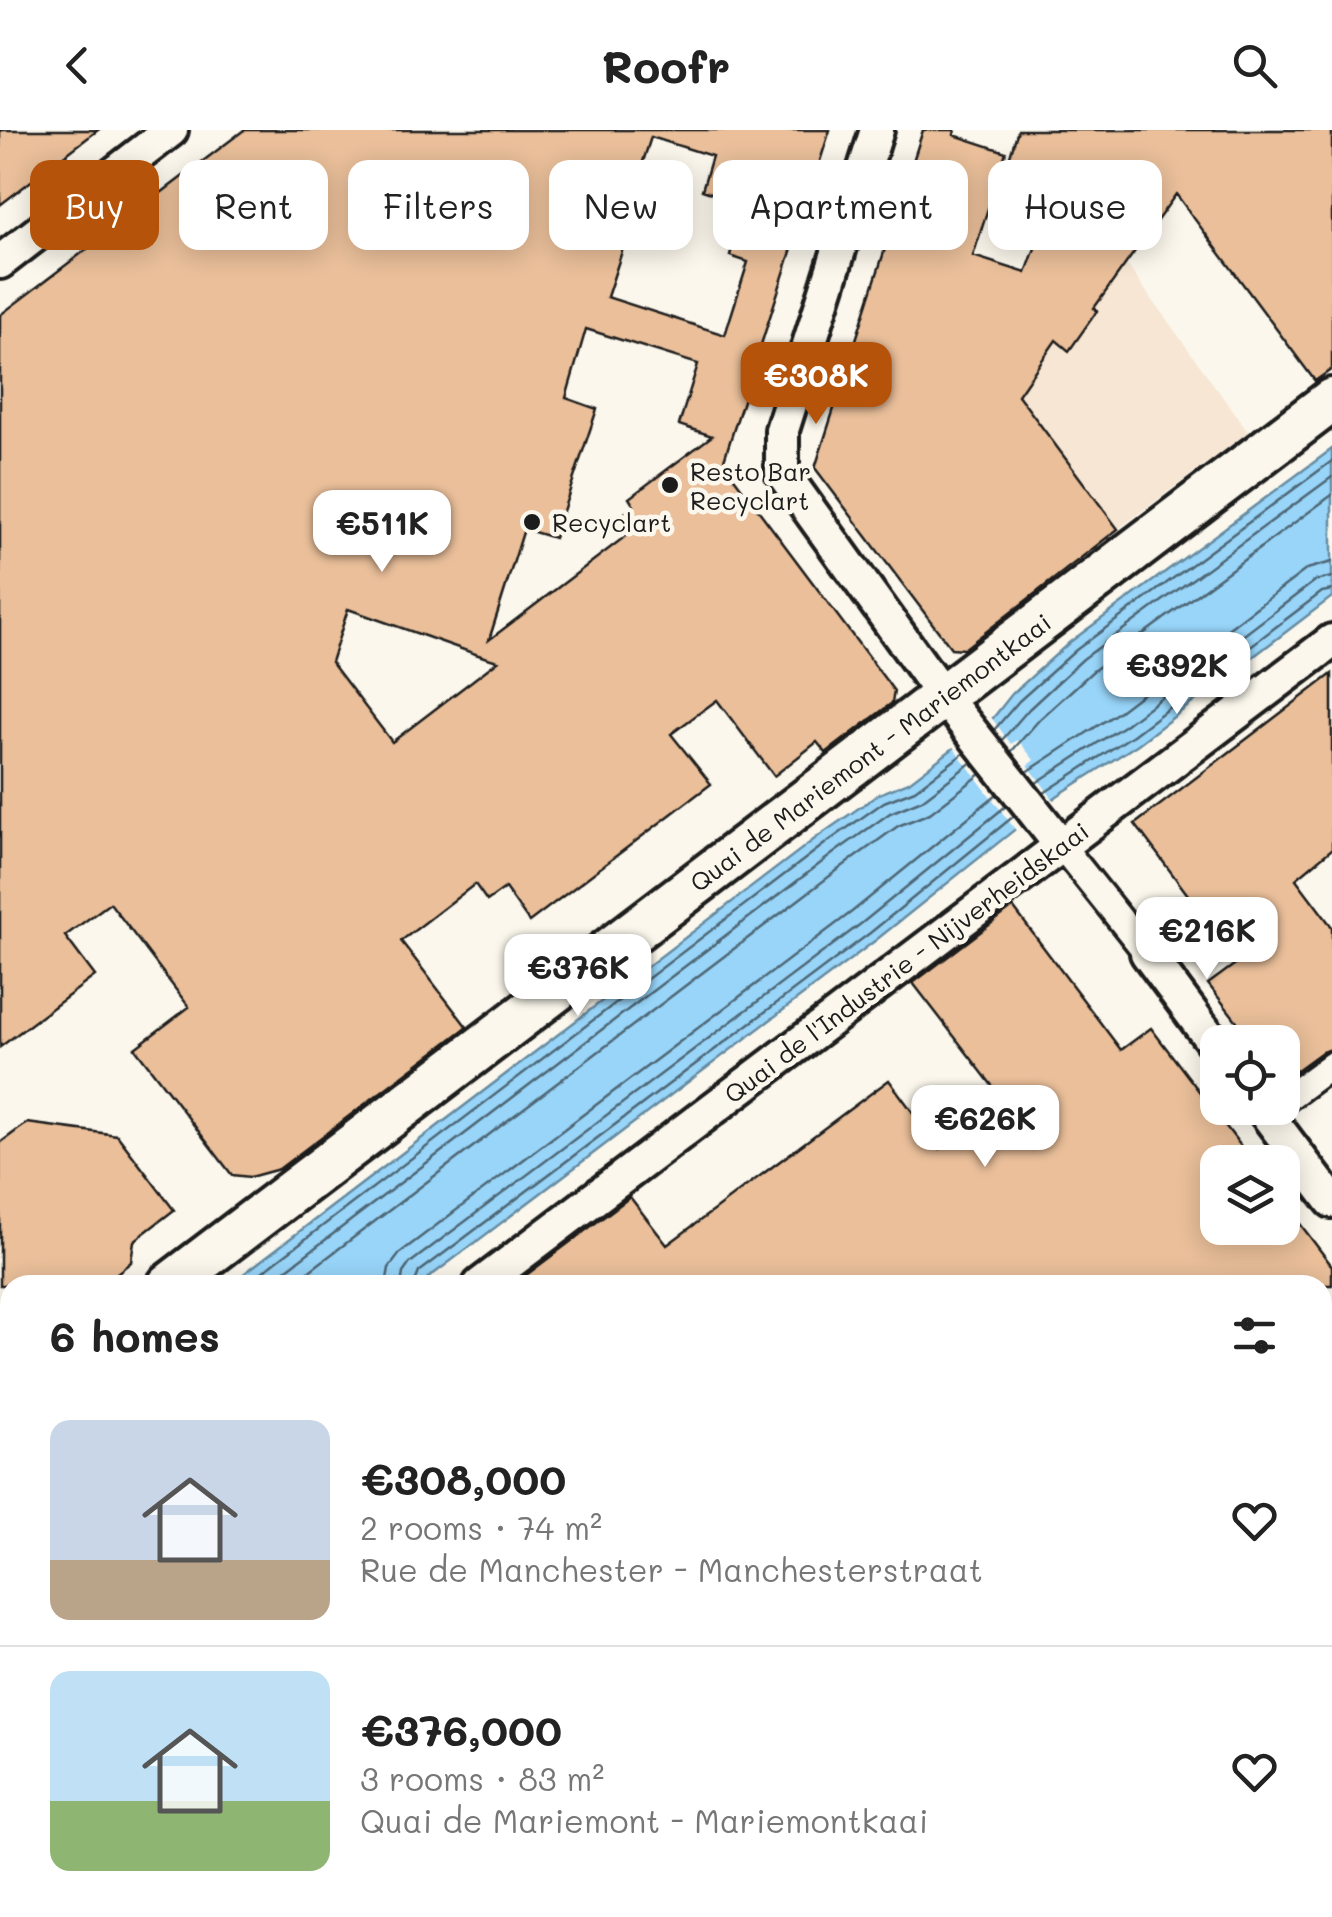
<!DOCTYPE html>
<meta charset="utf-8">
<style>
:root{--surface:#fff;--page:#f2f2f2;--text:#222;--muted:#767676;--line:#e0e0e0;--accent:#b45309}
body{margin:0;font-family:Mali,sans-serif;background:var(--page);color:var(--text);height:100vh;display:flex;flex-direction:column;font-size:38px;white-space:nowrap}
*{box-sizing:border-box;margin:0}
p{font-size:32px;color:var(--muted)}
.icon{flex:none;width:55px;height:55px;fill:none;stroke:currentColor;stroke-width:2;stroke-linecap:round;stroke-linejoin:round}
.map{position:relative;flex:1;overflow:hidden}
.drawer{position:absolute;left:0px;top:1145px;width:1332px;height:642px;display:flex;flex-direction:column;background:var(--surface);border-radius:30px 30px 0 0;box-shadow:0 5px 25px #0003}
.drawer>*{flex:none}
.guide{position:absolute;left:30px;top:30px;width:1272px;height:90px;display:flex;gap:20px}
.fabs{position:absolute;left:1200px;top:895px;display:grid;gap:20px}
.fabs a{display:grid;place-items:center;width:100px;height:100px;border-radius:20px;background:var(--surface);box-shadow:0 5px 25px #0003;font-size:50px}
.price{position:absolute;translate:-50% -85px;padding:0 22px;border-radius:20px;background:#fff;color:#222;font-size:32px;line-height:65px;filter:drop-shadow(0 2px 5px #0008)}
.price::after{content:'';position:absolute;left:50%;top:60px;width:30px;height:22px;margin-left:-15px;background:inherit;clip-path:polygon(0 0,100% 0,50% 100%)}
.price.on{background:var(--accent);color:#fff}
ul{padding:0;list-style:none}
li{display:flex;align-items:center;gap:30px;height:250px;padding:0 50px}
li+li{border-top:2px solid var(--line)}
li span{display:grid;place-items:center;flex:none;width:280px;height:200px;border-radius:20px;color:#555}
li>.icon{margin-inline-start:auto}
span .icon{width:120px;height:120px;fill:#fffc;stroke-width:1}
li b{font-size:42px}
h2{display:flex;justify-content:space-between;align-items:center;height:120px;padding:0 50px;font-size:42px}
.pill{padding:0 35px;border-radius:20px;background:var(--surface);box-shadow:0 5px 25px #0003;font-size:35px;line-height:90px}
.pill.on{background:var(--accent);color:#fff}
header{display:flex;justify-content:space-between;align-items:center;height:130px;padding:0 50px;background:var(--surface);font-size:45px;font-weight:700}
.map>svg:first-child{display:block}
.built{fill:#f6e6d3}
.water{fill:#98d5f9;stroke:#668ba1;stroke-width:2.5}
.pier{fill:#fbf7ec}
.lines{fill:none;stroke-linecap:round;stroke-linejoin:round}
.shore{stroke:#4e6674;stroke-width:2.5}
.building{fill:#eabf9a;stroke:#1c1c1c;stroke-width:2.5;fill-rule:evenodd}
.pedestrian-casing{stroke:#1c1c1c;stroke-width:32}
.minor-casing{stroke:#1c1c1c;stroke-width:40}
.tertiary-casing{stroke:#1c1c1c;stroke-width:50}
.pedestrian{stroke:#fbf7ec;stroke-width:25}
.minor{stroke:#fbf7ec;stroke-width:32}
.tertiary{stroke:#fbf7ec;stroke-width:42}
.poi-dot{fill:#1c1c1c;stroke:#fbf7ec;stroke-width:4}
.labels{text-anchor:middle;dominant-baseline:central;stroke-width:9;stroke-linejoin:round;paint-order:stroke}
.poi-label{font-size:25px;fill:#1c1c1c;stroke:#fbf7ec;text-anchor:start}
.street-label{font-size:25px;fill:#1c1c1c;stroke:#fbf7ec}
</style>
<header><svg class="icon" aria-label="back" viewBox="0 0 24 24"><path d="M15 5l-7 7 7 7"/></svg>Roofr<svg class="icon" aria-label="search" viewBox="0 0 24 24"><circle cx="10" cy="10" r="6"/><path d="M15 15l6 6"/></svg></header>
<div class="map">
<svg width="1332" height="1787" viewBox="0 0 1332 1787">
<rect width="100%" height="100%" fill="#fbf7ec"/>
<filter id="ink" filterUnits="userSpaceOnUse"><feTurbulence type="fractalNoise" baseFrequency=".01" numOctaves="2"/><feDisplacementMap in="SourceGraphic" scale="20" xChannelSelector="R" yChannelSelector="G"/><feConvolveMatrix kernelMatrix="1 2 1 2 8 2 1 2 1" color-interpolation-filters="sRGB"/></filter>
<g filter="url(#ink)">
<path class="built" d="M 1115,126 L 1127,135 L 1248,302 L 1118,399 L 1018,265 Z"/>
<path class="water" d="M 1332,319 L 1332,467 L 1138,614 L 1057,666 L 876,810 L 419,1155 L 229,1155 L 820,705 L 879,664 L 909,652 L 993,588 L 1012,564 L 1070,512 Z
M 10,1318 L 10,1469 L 0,1476 L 0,1326 Z"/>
<path class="pier" d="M 988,583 L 1011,614 L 1018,610 L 1034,630 L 1028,635 L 1056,673 L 1017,702 L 951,614 Z"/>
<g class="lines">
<path class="shore" d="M 994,600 L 1019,571 L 1076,520 L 1332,331
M 1002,610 L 1029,579 L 1083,529 L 1332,347
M 1011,622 L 1040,589 L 1093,541 L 1332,365
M 1027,642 L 1117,583 L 1307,439 L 1332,432
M 1036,653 L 1125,595 L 1315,451 L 1332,447
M 1044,663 L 1133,605 L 1322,462 L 1332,460
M 245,1155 L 826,713 L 884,672 L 915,660 L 964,623
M 266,1155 L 834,723 L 890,683 L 922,670 L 972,632
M 291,1155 L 843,736 L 898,696 L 930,683 L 981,644
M 386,1155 L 389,1138 L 401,1122 L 853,781 L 997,664
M 401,1155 L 403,1143 L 410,1133 L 862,793 L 1006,676
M 414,1155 L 419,1142 L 870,803 L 1014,686"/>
</g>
<path class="building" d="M 0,0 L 98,0 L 0,75 Z
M 244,0 L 830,0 L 723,333 L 894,561 L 892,573 L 826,623 L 817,612 L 774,646 L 717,570 L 671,604 L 711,654 L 529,792 L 505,758 L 487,771 L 475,754 L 401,811 L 467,897 L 279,1039 L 250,1047 L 232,1045 L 135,918 L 189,877 L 110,773 L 65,806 L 95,846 L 0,917 L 0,185 ZM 651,7 L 712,26 L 702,60 L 744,74 L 730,126 L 748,132 L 725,205 L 607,167 L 636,79 L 628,78 ZM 586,199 L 698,234 L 679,295 L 712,306 L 629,368 L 634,376 L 617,389 L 639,396 L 489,510 L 524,399 L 554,408 L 597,279 L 566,268 ZM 348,479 L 484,527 L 498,531 L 392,612 L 331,532 Z
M 923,0 L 955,0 L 954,5 L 1006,22 L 973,126 L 1026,143 L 1055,63 L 1004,45 L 1018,0 L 1332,0 L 1332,239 L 1315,251 L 1176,64 L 1094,178 L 1097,181 L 1069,221 L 1056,210 L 1018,265 L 1118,399 L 964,519 L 951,518 L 815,338 Z
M 1332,544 L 1332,719 L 1296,749 L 1332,797 L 1332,919 L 1322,922 L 1282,951 L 1282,912 L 1253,912 L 1208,854 L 1238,832 L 1135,694 Z
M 1013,777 L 1121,920 L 1151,898 L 1253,1032 L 1218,1032 L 1218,1098 L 1282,1098 L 1282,1070 L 1332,1136 L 1332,1155 L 513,1155 L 630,1067 L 667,1115 L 889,950 L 940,1019 L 1004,971 L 913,853 Z
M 27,993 L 117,1005 L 174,1080 L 134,1111 L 131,1132 L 102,1155 L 0,1155 L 0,1013 Z"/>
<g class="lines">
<defs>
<path id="pedestrian" d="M 1060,714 L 1147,823
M 1282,972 L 1332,935"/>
<path id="minor" d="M 877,0 L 782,300 L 782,342 L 943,566 L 1060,714
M 0,132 L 171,0
M 1147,823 L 1218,919
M 1262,978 L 1332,1071
M 480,1155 L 1332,511
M 0,1521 L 10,1513
M 0,1543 L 10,1556
M 1322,1574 L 1332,1564
M 185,1778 L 193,1787
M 1110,1787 L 1120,1778"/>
<path id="tertiary" d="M 169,1155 L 1332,270
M 0,1283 L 10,1276"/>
</defs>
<use href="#pedestrian" class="pedestrian-casing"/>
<use href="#minor" class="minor-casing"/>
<use href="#tertiary" class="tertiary-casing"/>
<use href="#pedestrian" class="pedestrian"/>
<use href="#minor" class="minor"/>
<use href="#tertiary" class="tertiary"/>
</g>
</g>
<g class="poi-dot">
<circle cx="670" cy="355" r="10"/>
<circle cx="532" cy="392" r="10"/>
</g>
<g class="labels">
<g class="poi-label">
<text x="690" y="341">Resto Bar<tspan x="690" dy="29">Recyclart</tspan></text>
<text x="552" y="392">Recyclart</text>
</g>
<g class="street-label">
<text transform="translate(870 622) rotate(-37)">Quai de Mariemont - Mariemontkaai</text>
<text transform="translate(906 832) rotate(-37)">Quai de l'Industrie - Nijverheidskaai</text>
</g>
</g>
</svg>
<div class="fabs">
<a><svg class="icon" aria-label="locate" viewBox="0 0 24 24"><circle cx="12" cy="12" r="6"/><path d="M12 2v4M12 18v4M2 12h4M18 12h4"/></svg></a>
<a><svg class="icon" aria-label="layers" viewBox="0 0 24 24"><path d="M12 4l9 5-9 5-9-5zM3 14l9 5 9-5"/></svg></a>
</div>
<b class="price on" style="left:816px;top:297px">€308K</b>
<b class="price" style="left:382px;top:445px">€511K</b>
<b class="price" style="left:1177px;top:587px">€392K</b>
<b class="price" style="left:1207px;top:852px">€216K</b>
<b class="price" style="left:578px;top:889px">€376K</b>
<b class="price" style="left:985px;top:1040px">€626K</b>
<div class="guide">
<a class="pill on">Buy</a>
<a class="pill">Rent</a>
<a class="pill">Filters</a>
<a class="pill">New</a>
<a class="pill">Apartment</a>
<a class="pill">House</a>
</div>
<section class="drawer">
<h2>6 homes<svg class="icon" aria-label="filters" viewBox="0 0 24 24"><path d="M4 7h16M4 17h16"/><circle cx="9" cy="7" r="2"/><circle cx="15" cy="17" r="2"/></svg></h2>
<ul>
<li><span style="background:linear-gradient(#c9d6e8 70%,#b9a48a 0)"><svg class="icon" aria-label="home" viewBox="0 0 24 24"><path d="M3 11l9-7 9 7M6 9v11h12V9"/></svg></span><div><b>€308,000</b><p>2 rooms · 74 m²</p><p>Rue de Manchester - Manchesterstraat</p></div><svg class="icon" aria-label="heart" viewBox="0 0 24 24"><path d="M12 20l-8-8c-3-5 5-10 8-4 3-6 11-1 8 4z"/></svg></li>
<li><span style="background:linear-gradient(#bfe0f5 65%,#8fb573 0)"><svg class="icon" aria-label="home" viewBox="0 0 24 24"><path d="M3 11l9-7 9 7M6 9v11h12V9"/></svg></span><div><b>€376,000</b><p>3 rooms · 83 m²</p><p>Quai de Mariemont - Mariemontkaai</p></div><svg class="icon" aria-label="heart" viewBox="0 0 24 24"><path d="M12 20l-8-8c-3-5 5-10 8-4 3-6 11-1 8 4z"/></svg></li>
</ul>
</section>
</div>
